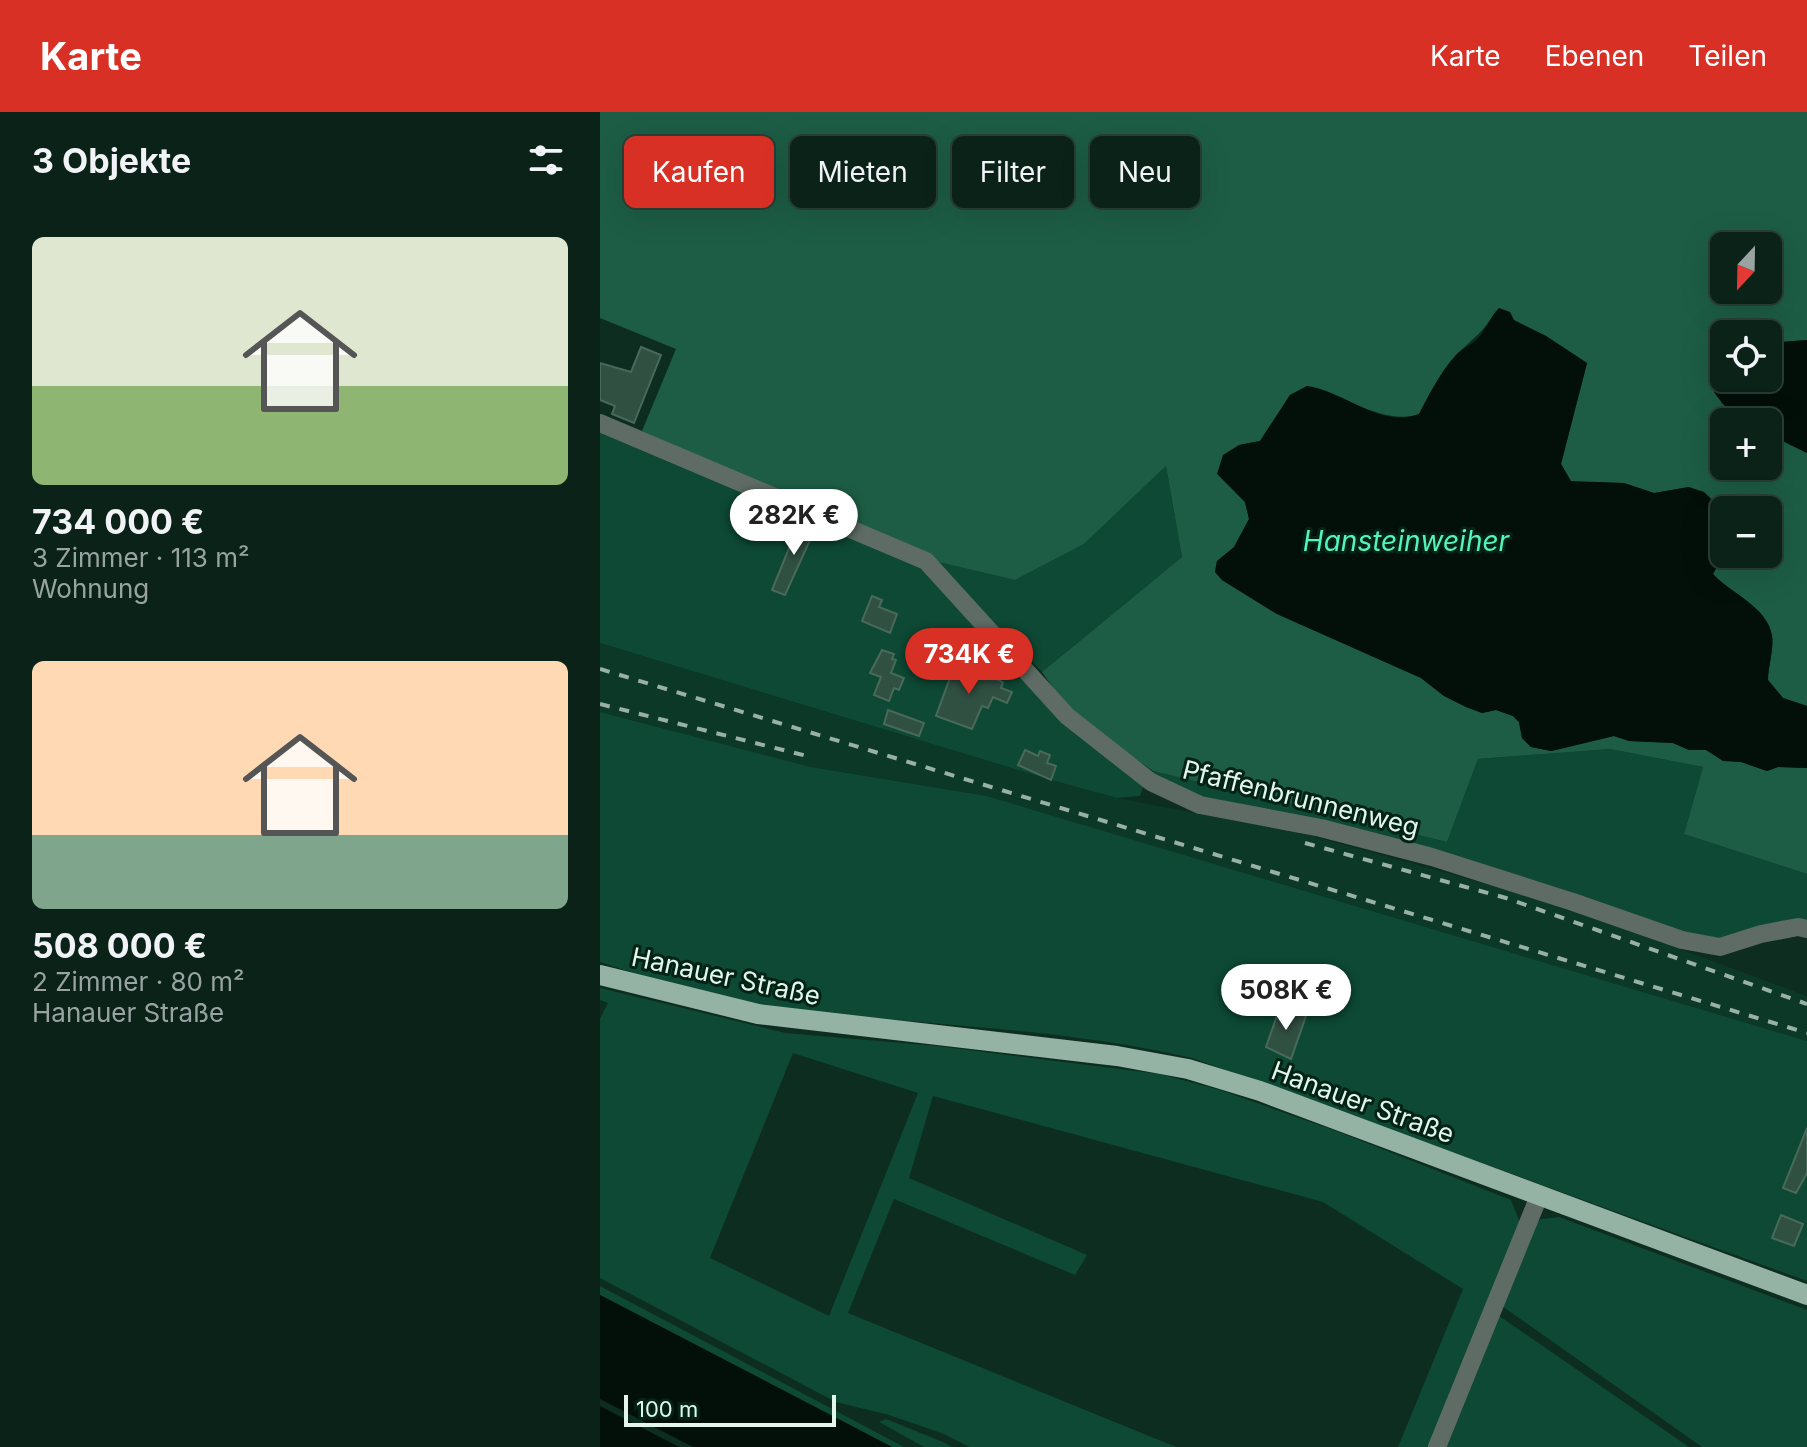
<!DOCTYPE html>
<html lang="de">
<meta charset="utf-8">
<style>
:root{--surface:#0a2218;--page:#132a21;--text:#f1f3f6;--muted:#99a4a2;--line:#2a3f37;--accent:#d93025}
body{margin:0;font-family:Inter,sans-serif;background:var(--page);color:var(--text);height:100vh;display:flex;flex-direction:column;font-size:30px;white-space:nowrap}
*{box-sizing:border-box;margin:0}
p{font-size:26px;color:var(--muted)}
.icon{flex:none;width:44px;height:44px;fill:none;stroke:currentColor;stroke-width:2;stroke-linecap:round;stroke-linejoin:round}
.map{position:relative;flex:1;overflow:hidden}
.details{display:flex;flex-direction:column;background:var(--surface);width:600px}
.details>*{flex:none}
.guide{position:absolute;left:24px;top:24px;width:760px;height:72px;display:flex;gap:16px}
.needle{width:52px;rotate:202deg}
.tools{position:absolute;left:1110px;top:120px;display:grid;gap:16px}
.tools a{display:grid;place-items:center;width:72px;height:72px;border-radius:12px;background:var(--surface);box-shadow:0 8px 32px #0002,0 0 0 2px var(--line);font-size:40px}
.scale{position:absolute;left:24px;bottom:20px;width:212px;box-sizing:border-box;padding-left:8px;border:4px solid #e4f6ec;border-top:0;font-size:22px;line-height:28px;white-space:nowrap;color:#e4f6ec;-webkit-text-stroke:6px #032317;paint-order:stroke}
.price{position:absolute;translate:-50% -68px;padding:0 18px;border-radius:28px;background:#fff;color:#222;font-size:26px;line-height:52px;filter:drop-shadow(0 2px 4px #0008)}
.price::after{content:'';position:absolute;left:50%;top:48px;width:24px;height:18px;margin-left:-12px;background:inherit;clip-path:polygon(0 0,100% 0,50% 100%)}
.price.active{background:var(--accent);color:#fff}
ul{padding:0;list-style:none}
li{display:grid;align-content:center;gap:16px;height:424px;padding:0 32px}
li span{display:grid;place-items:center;height:248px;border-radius:12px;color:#555}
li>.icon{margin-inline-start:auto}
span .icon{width:144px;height:144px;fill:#fffc;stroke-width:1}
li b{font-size:34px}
h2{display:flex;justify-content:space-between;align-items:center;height:96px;padding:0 32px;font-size:34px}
.tag{padding:0 28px;border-radius:12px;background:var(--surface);box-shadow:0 8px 32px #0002,0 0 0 2px var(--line);font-size:28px;line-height:72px}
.tag.active{background:var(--accent);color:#fff}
header{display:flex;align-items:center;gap:48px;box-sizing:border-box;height:112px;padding:0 40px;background:var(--accent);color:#fff}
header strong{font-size:38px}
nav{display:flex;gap:44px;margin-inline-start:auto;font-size:28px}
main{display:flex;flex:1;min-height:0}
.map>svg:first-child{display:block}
.built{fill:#0c3828}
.green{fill:#0d4934;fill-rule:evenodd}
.forest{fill:#1d5d45;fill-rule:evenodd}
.water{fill:#03100a}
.building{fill:#305042;stroke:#496a5b;stroke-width:2}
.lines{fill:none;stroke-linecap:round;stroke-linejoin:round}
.minor{stroke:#5e6c65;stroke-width:18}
.major{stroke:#95b3a4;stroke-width:20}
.rail{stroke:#99b0a5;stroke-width:4;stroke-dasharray:10 10;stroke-linecap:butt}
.labels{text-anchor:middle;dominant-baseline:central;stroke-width:6;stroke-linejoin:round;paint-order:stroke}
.street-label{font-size:26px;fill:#e4f6ec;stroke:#032317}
.water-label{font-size:28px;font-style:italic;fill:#55f5b9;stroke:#032317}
</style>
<header>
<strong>Karte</strong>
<nav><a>Karte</a><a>Ebenen</a><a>Teilen</a></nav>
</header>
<main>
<section class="details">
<h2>3 Objekte<svg class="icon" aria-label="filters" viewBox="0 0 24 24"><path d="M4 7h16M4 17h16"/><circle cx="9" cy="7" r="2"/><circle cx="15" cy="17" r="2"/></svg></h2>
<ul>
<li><span style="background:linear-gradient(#dfe7d0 60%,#8fb573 0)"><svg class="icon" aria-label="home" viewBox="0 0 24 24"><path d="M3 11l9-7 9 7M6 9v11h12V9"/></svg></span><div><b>734 000 €</b><p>3 Zimmer · 113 m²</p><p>Wohnung</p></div></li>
<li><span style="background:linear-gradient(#ffd9b3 70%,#7fa58c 0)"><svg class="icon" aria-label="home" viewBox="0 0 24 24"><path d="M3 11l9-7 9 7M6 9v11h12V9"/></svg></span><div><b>508 000 €</b><p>2 Zimmer · 80 m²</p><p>Hanauer Straße</p></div></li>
</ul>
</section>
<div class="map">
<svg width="1207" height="1335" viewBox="0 0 1207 1335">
<rect width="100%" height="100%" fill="#0d2d20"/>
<path class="built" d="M 0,531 L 451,668 L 517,686 L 708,723 L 952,790 L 1207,884 L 1207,929 L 387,684 L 211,655 L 0,600 Z"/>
<path class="green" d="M 0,319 L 320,455 L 544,673 L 540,684 L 517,686 L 451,668 L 0,531 Z
M 566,354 L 582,445 L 442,560 L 334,449 L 415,468 L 484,432 Z
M 0,600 L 211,655 L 387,684 L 1207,929 L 1207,1169 L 592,946 C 460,915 322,914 188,897 C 125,890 60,870 0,850 Z
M 1010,637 L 1103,655 L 1084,722 L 1207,762 L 1207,810 L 1127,827 L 1104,826 L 585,683 L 554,667 L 553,659 L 847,730 L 878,647 Z
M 0,876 L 186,921 L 337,934 L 560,962 L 620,978 L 739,1020 L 911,1088 L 921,1113 L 831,1335 L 798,1335 L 863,1177 L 723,1090 L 333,984 L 309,1066 L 487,1143 L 475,1163 L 294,1087 L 248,1201 L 576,1335 L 369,1335 L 344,1322 L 289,1303 L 236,1290 L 0,1166 L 0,907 L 8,891 L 0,888 ZM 193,941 L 318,981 L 229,1204 L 110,1146 Z
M 959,1105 L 1207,1198 L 1207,1335 L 1102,1335 L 902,1194 L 929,1119 L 941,1107 Z
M 0,1174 L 304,1335 L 292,1335 L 0,1183 Z
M 895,1201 L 1089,1335 L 843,1335 Z
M 286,1307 L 343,1330 L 352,1335 L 324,1335 L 279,1310 Z"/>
<path class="forest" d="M 0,0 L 1207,0 L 1207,228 L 1168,231 L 1168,222 L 1124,222 L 1124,230 L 1120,231 L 1121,291 L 1148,310 L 1124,310 L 1124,354 L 1168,354 L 1168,322 L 1207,341 L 1207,594 L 1183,586 L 1168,568 C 1168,555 1174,537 1172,524 C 1168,495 1130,481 1113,462 L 1124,442 L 1168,442 L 1168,398 L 1124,399 L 1089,375 L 1054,381 L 1024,371 L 971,370 L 961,352 L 987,251 L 946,224 L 894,202 C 882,221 876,224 860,239 C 843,255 830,281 819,302 C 787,314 740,283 707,274 L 690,283 L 660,329 L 639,333 L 635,380 L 645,390 L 649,407 L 634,435 L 617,449 L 615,460 L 622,468 L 677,502 L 821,566 L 844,584 L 866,595 L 882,601 L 896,598 L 913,604 L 919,610 L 922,626 L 931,635 L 952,639 L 1014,624 L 1029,629 L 1073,631 L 1089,638 L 1106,638 L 1123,648 L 1141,650 L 1167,659 L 1178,655 L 1207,656 L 1207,762 L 1084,722 L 1103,655 L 1010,637 L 878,647 L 847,730 L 553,659 L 470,600 L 442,560 L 582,445 L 566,354 L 484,432 L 415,468 L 334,449 L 42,319 L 76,237 L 0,206 ZM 1124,134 L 1168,134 L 1168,178 L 1124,178 Z"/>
<path class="water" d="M 899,196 L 910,200 L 914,208 L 946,224 L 987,251 L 961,352 L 971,369 L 1024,371 L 1054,381 L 1089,375 L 1104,380 L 1124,399 L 1124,442 L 1113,462 C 1130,481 1168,495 1172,524 C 1174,537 1168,555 1168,568 L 1183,586 L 1207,594 L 1207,656 L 1178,655 L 1167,659 L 1141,650 L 1123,649 L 1106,638 L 1089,638 L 1073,631 L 1029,629 L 1014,624 L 951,639 L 931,635 L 922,626 L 919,610 L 913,604 L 896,598 L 882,601 L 866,595 L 844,584 L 821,566 L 677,502 L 622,468 L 615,460 L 617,449 L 634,435 L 649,407 L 645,390 L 617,362 L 623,343 L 639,333 L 660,329 L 690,283 L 707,274 C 745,279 780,317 819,302 C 830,281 840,261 856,243 C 862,237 871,233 877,227 C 886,218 890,205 899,196 Z
M 1207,228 L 1207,341 L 1168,322 L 1168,310 C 1142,310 1128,301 1114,280 L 1120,230 L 1124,230 L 1124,266 L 1168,266 L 1168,231 Z
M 0,1183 L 292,1335 L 93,1335 L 0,1287 Z
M 0,1294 L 79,1335 L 0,1335 Z"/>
<path class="building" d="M 41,235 L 61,243 L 34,311 L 12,302 L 15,294 L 0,288 L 0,251 L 31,260 Z
M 200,409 L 216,415 L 185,483 L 172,478 Z
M 272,484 L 282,488 L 279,495 L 297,502 L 290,521 L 262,509 Z
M 282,538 L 294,542 L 292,547 L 296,548 L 291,561 L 304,566 L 299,578 L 294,576 L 289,589 L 274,583 L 281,565 L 270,561 Z
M 355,552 L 399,568 L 403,571 L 401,576 L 412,580 L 407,591 L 393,585 L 388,596 L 382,594 L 372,617 L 336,604 Z
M 288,598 L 324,611 L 319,624 L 284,612 Z
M 425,638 L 438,644 L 440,639 L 450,643 L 447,651 L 456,654 L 451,668 L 418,653 Z
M 680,895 L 706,904 L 691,947 L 666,935 Z
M 1207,1016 L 1207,1061 L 1196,1081 L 1183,1076 Z
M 1181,1103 L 1203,1112 L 1194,1134 L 1172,1126 Z"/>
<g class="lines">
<path class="minor" d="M 0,311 L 326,449 L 467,604 L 551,670 L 600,693 L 721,716 L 832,745 L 973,790 L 1082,828 L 1120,835 L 1161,822 L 1198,815 L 1207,817
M 837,1335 L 939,1084"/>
<path class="major" d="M 0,863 L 158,902 L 517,944 L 588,957 L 660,979 L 1207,1183"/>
<path class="rail" d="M 0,557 L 1207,921
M 0,592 L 211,645
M 705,731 L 906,786 L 1207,892"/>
</g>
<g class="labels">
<g class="street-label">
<text transform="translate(701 686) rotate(14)">Pfaffenbrunnenweg</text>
<text transform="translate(126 864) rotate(12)">Hanauer Straße</text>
<text transform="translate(763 990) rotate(20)">Hanauer Straße</text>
</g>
<g class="water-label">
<text x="806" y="429">Hansteinweiher</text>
</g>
</g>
</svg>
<div class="tools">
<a><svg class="needle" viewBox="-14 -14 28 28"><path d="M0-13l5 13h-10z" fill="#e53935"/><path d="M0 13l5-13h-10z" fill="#99a4a2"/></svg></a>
<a><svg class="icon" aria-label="locate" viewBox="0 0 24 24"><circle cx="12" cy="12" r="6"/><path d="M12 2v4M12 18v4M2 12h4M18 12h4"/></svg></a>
<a>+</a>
<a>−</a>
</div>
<div class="scale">100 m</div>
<b class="price" style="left:194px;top:445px">282K €</b>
<b class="price active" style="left:369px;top:584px">734K €</b>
<b class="price" style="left:686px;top:920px">508K €</b>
<div class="guide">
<a class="tag active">Kaufen</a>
<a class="tag">Mieten</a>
<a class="tag">Filter</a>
<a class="tag">Neu</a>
</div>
</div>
</main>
